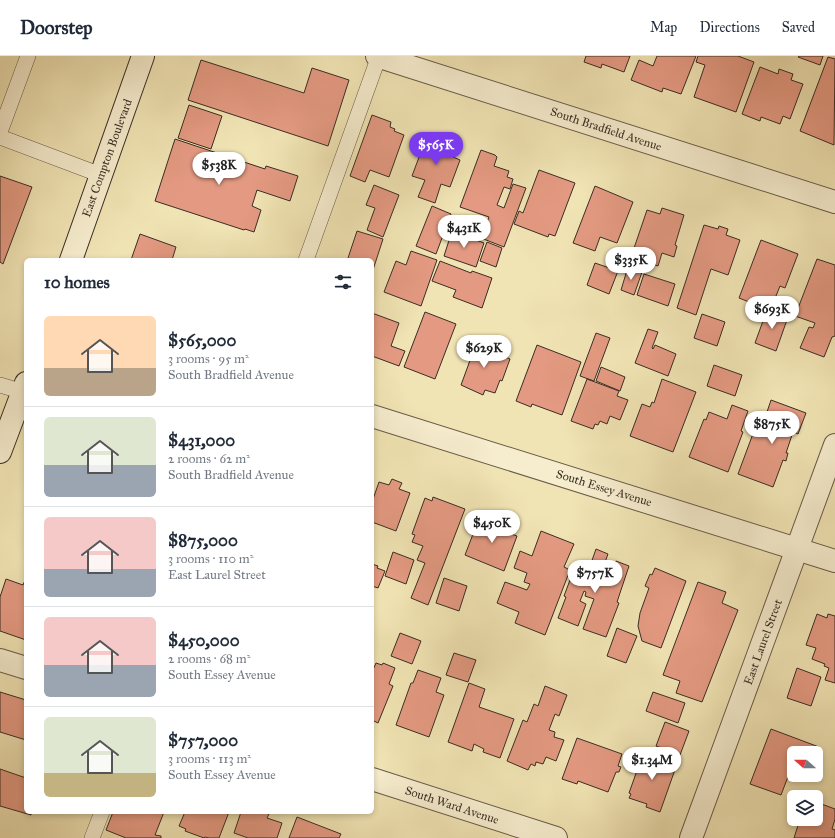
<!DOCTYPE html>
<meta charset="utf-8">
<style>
:root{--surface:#fff;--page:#f6f6f7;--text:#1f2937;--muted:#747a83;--line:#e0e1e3;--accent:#7c3aed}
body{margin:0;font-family:"IM FELL Great Primer",serif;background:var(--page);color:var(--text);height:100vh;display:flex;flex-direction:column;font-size:15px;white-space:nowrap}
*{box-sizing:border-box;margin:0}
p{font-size:13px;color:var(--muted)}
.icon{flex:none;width:22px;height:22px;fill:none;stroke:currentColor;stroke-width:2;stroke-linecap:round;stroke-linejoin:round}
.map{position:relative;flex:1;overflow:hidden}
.sheet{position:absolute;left:24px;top:202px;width:350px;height:556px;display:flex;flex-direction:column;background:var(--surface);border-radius:6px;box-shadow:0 2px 6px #0003}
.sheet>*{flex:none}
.needle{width:26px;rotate:291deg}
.tools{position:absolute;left:787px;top:690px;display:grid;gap:8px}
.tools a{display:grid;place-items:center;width:36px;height:36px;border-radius:6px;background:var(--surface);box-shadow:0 2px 6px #0003;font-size:20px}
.price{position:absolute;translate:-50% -34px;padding:0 9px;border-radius:14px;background:#fff;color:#222;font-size:13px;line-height:26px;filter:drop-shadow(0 1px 2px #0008)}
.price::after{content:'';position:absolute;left:50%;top:24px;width:12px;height:9px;margin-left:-6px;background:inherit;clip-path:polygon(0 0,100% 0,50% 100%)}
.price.active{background:var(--accent);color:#fff}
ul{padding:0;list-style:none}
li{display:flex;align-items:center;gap:12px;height:100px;padding:0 20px}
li+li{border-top:1px solid var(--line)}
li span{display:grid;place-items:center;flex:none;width:112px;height:80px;border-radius:6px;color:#555}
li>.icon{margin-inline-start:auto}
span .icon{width:48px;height:48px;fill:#fffc;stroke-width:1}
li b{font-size:17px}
h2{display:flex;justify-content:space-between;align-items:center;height:48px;padding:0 20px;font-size:17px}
header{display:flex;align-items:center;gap:24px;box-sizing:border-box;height:56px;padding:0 20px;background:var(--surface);border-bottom:1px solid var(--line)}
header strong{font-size:19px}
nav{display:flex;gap:22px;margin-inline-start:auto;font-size:14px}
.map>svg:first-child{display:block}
.building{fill:#e49a82;stroke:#3a2d24}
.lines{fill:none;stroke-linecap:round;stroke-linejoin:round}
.service-casing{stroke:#685b48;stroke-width:16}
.minor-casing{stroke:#685b48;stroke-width:24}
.secondary-casing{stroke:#3a2d24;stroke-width:24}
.service{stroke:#f6edce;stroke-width:15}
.minor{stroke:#f6edce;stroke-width:22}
.secondary{stroke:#f6edce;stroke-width:22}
.labels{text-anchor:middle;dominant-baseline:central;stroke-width:3;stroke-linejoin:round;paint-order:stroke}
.street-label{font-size:12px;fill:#3a2d24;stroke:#f6edce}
</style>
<header>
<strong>Doorstep</strong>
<nav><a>Map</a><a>Directions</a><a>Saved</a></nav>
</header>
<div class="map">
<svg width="835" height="782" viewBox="0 0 835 782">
<rect width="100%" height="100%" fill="#f1e4b4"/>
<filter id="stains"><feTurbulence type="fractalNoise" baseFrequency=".005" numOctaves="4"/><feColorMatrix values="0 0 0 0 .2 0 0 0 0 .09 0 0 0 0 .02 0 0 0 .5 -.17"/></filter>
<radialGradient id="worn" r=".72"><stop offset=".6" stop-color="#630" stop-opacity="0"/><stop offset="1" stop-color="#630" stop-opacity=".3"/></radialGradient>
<path class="building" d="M 586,0 L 630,0 L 624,16 L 602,8 L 601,12 L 584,6 Z
M 657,0 L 696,0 L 681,38 L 663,32 L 662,36 L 631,24 L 639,4 L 653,10 Z
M 698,0 L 738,0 L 754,6 L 736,56 L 694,41 L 705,9 L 696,6 Z
M 799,0 L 823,0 L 820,9 L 798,1 Z
M 828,1 L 835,3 L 834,89 L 800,75 Z
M 201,4 L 304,37 L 312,12 L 349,24 L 328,90 L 188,44 Z
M 760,11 L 778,18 L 779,13 L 793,18 L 791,24 L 803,28 L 790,63 L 783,60 L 780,68 L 761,61 L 760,65 L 742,58 Z
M 189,49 L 222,60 L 211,93 L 178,82 Z
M 372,59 L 391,66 L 390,71 L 395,73 L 394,75 L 404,79 L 389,121 L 370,114 L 365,126 L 350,120 Z
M 428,77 L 458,88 L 453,101 L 460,104 L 450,131 L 441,128 L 435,147 L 418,141 L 425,124 L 412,120 Z
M 175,83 L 265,113 L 266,110 L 298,120 L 290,145 L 257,134 L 252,150 L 261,154 L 254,176 L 245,173 L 244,174 L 155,145 Z
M 481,94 L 495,99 L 497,101 L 494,110 L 509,115 L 507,121 L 513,123 L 510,133 L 504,131 L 497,149 L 504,152 L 513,128 L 526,132 L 504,191 L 481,182 L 489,161 L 460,151 Z
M 539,114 L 575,127 L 555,180 L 549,178 L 548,181 L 514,168 L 519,155 L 523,157 Z
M 0,120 L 32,131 L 3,208 L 0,206 Z
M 374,129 L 399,139 L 383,181 L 367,174 L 375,152 L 366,149 Z
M 595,130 L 633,146 L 617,187 L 600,181 L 595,195 L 573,187 Z
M 432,150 L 451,158 L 436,198 L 416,190 Z
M 662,152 L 684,159 L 675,189 L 677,190 L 674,201 L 662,197 L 658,210 L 631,201 L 647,154 L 660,158 Z
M 704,169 L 718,173 L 719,170 L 728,173 L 726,179 L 740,184 L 728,219 L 711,213 L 696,259 L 677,252 Z
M 357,175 L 383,183 L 372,217 L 372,204 L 351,204 L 348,202 Z
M 452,175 L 484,187 L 476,211 L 444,200 Z
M 140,178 L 176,191 L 172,204 L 131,204 Z
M 761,184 L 798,198 L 785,232 L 780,230 L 772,250 L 765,248 L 764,252 L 739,242 Z
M 487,186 L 502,192 L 496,211 L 480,205 Z
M 411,195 L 437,204 L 421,250 L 384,236 L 396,205 L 406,209 Z
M 817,203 L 835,209 L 835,280 L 832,281 L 824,301 L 800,292 L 809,271 L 813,272 L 815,267 L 795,260 Z
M 440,205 L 471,217 L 472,215 L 492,222 L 482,252 L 453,241 L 456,234 L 432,225 Z
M 595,207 L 618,215 L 609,238 L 587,229 Z
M 628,211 L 642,216 L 634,239 L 621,234 Z
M 644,218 L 675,228 L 668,250 L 637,239 Z
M 767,254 L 788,261 L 776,295 L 755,287 Z
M 425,256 L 456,268 L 435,323 L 404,311 Z
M 372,257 L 399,267 L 391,290 L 405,295 L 399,310 L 372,300 Z
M 702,258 L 725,266 L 717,290 L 694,282 Z
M 648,273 L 658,276 L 652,292 L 653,293 L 655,289 L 676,298 L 668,320 L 635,307 Z
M 596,277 L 610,282 L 594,325 L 580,320 Z
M 471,285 L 500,295 L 499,298 L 510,303 L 502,325 L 500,324 L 495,337 L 485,334 L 483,339 L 461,329 L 472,299 L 466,297 Z
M 537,289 L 581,306 L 562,359 L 532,348 L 531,351 L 516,345 Z
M 714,309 L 742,319 L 735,340 L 707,330 Z
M 601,311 L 625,321 L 620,335 L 596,325 Z
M 587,323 L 619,335 L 617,340 L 628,344 L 620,364 L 610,360 L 607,368 L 600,365 L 598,369 L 595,368 L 593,373 L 571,365 Z
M 662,323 L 696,336 L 673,396 L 630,380 L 642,348 L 650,351 L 652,346 L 654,347 Z
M 771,344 L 806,357 L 798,378 L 793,376 L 786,397 L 788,397 L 786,405 L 783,404 L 773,431 L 738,418 L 754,375 L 772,381 L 776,370 L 764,365 Z
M 732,349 L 748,355 L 741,375 L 743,376 L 728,416 L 689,401 L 704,363 L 706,364 L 709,356 L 727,363 Z
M 392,423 L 402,427 L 399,433 L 410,437 L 396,475 L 372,466 L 372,446 L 379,426 L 389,429 Z
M 433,441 L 465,453 L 428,549 L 411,542 L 425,507 L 417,504 L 423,490 L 412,486 L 415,479 L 412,478 L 425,442 L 432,445 Z
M 491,463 L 509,470 L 506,476 L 517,480 L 504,515 L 465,499 L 478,465 L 488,469 Z
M 541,475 L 574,488 L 564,511 L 570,514 L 545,579 L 515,567 L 519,556 L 497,547 L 505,526 L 527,534 L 530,528 L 524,526 L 527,517 L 514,512 L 520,495 L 532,500 Z
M 596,493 L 608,498 L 604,509 L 613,512 L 616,505 L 629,510 L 617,546 L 619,547 L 606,581 L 583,573 L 594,543 L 585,540 L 586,536 L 584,535 L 580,545 L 586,548 L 578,570 L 558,562 L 566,541 L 564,540 L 576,508 L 589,513 Z
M 393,496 L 414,504 L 406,528 L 385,520 Z
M 372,508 L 378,510 L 377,512 L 385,515 L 378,532 L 372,530 Z
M 655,512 L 686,525 L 661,592 L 642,585 L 638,570 L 640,557 L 649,532 L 645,530 L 650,518 L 652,519 Z
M 26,522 L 26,584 L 0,575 L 0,541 L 6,523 L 23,529 Z
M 444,522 L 467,530 L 459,555 L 436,547 Z
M 698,526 L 726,536 L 722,547 L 738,554 L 702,646 L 676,637 L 680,625 L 663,619 Z
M 817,558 L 827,562 L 828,558 L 835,560 L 835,627 L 825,624 L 829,612 L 824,610 L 825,608 L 812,603 L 816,592 L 806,589 Z
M 617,572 L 637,580 L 626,607 L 607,600 Z
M 400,577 L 421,585 L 412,608 L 391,600 Z
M 454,597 L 476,604 L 468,626 L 446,619 Z
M 376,607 L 382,609 L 383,607 L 395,612 L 389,628 L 393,630 L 378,667 L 372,664 L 372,616 Z
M 797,612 L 821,621 L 811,650 L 787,642 Z
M 418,614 L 441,622 L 436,636 L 444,639 L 429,681 L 396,669 L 411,627 L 413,627 Z
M 469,627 L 485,633 L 479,651 L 514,663 L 500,702 L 483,696 L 484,693 L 474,688 L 472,695 L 448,686 Z
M 545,630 L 567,639 L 559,660 L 555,658 L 549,674 L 555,676 L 554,681 L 564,684 L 556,705 L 546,701 L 543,708 L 536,706 L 535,710 L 531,708 L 528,714 L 507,705 L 523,664 L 527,666 L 534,648 L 538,650 Z
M 0,636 L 26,644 L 26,684 L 0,676 Z
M 653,636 L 685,647 L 678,667 L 646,655 Z
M 665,666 L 689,675 L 680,699 L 656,690 Z
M 771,673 L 819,691 L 816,699 L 816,697 L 794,697 L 794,705 L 781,739 L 750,728 Z
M 577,682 L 622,698 L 618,710 L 621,711 L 619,716 L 616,716 L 608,736 L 578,725 L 577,728 L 562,723 Z
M 644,695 L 677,708 L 660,756 L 646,751 L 647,748 L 629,742 L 631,738 L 629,737 Z
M 0,713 L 26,722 L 26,756 L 32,756 L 31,759 L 0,750 Z
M 816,746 L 835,753 L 835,763 L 832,773 L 835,774 L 835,782 L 794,782 L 800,763 L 816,763 Z
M 113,756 L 164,756 L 155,779 L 161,780 L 161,782 L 126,782 L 106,774 Z
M 185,756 L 229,756 L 219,782 L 209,782 L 205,781 L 204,782 L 185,775 L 186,773 L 179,770 Z
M 241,756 L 264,756 L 269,758 L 267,762 L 282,767 L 277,782 L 248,782 L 234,777 Z
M 297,761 L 341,778 L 339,782 L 289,782 Z"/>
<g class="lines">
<defs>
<path id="service" d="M 0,76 L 28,0
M 0,81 L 101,119
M 306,204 L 379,0
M 0,329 L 23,336
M 92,782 L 102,756"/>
<path id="minor" d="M 377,0 L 835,146
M 372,360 L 835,505
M 0,604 L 26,612
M 372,723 L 556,782
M 691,782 L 835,389"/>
<path id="secondary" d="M 71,204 L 143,0
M 0,396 L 26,327"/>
</defs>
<use href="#service" class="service-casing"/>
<use href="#minor" class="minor-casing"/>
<use href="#secondary" class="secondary-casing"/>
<use href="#service" class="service"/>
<use href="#minor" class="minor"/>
<use href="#secondary" class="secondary"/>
</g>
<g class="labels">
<g class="street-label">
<text transform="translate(606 73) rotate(18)">South Bradfield Avenue</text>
<text transform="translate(107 102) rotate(-70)">East Compton Boulevard</text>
<text transform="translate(604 432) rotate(17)">South Essey Avenue</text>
<text transform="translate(763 586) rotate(-70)">East Laurel Street</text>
<text transform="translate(452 749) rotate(18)">South Ward Avenue</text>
</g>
</g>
<rect width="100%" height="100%" filter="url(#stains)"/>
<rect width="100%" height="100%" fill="url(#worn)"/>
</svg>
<div class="tools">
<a><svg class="needle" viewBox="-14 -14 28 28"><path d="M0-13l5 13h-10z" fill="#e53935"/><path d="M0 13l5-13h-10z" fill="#747a83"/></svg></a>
<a><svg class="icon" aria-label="layers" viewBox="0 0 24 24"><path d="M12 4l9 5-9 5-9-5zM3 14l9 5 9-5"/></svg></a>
</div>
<b class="price active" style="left:436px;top:110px">$565K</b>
<b class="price" style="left:219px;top:130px">$538K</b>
<b class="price" style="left:464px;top:193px">$431K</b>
<b class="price" style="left:631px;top:225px">$335K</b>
<b class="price" style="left:772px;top:274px">$693K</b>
<b class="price" style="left:484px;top:313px">$629K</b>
<b class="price" style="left:772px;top:389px">$875K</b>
<b class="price" style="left:492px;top:488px">$450K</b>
<b class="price" style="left:595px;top:538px">$757K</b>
<b class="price" style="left:652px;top:725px">$1.34M</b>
<section class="sheet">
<h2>10 homes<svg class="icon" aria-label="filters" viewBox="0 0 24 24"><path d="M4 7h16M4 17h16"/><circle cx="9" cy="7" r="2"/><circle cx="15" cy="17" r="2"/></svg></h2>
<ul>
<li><span style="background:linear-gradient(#ffd9b3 65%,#b9a48a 0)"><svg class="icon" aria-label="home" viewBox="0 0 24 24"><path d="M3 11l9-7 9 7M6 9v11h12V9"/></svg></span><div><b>$565,000</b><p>3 rooms · 95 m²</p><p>South Bradfield Avenue</p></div></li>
<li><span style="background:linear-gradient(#dfe7d0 60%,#9aa5b1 0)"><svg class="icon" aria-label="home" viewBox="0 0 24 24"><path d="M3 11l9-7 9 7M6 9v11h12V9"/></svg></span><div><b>$431,000</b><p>2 rooms · 62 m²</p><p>South Bradfield Avenue</p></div></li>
<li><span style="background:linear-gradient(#f6c9c9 65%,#9aa5b1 0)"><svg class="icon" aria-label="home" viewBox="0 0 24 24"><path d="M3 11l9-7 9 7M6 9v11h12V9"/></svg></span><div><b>$875,000</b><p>3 rooms · 110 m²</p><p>East Laurel Street</p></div></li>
<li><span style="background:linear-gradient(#f6c9c9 60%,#9aa5b1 0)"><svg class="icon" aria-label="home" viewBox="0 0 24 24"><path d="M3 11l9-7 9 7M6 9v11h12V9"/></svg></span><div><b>$450,000</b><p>2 rooms · 68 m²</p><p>South Essey Avenue</p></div></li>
<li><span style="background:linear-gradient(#dfe7d0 70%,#c2b280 0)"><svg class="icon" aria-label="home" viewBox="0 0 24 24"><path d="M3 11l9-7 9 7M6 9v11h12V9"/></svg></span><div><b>$757,000</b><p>3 rooms · 113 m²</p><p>South Essey Avenue</p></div></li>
</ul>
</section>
</div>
